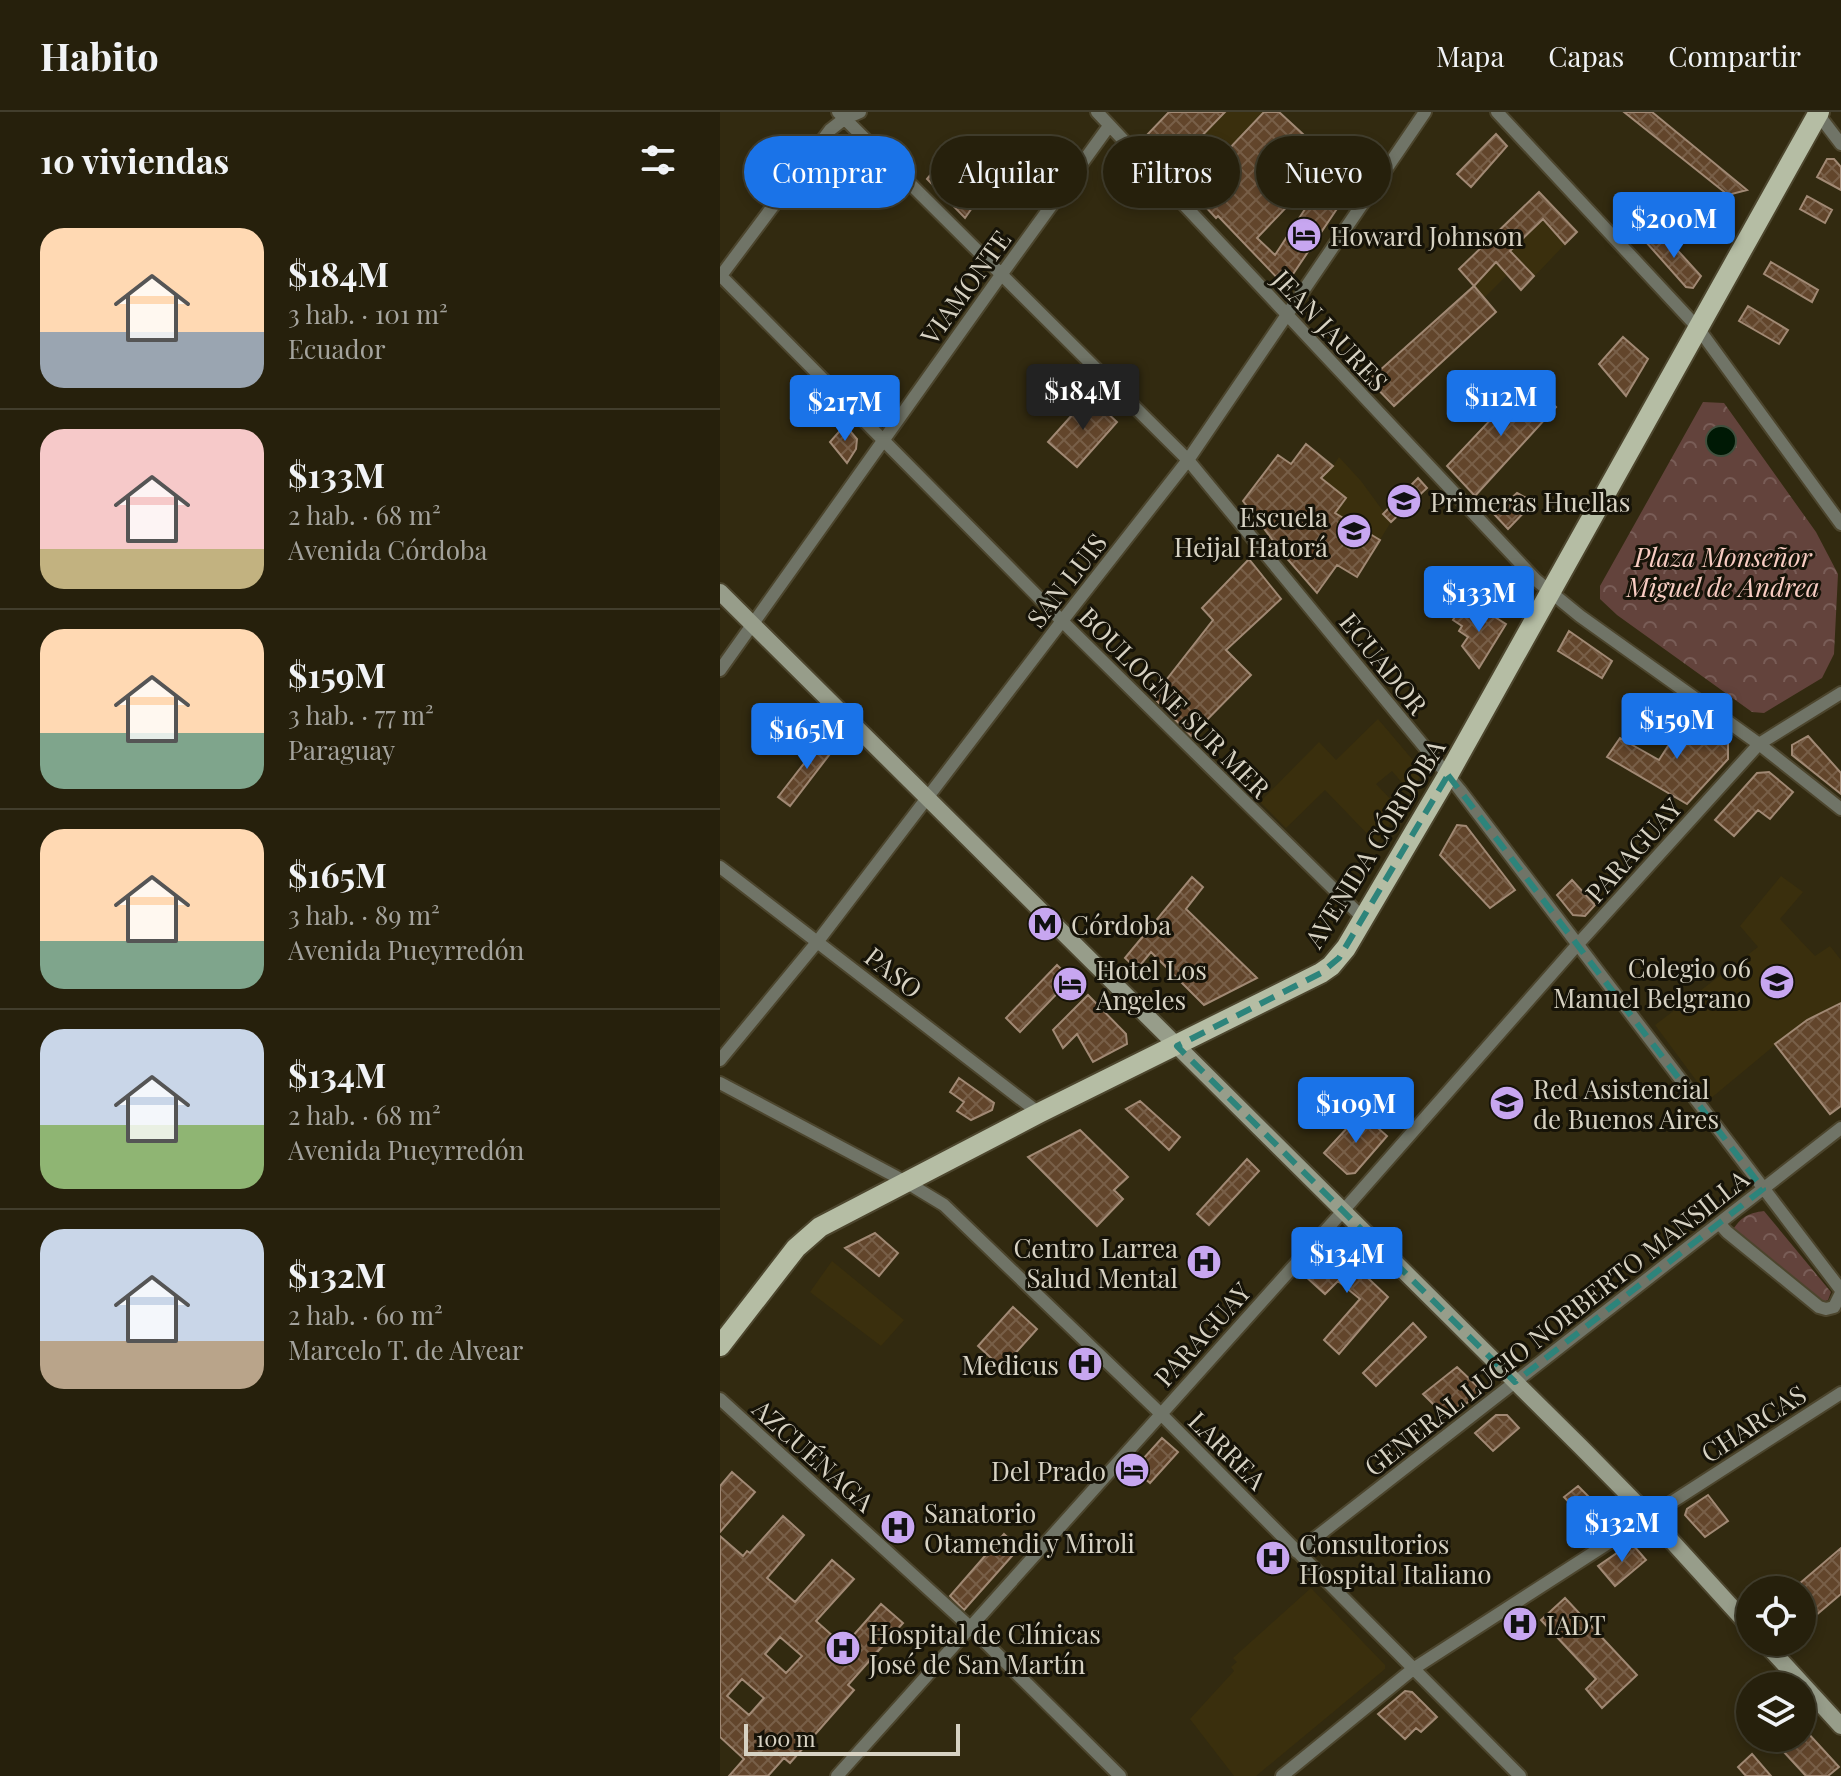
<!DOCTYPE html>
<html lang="es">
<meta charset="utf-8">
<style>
:root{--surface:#26200c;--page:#2e2815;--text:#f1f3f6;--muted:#a4a39d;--line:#423e2d;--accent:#1a73e8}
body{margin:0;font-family:"Playfair Display",serif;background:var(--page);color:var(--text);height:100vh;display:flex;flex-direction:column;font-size:30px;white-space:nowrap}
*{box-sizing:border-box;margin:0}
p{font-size:26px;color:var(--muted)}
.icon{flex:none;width:44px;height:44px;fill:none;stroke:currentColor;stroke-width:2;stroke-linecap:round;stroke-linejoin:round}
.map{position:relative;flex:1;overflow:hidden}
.sheet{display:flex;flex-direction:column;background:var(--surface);width:720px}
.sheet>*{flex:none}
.banner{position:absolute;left:24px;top:24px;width:760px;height:72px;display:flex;gap:16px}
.controls{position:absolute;left:1016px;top:1464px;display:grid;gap:16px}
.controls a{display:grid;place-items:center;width:80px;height:80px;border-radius:50%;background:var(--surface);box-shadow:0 4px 12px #0003,0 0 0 2px var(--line);font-size:40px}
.scale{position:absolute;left:24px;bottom:20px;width:216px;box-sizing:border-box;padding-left:8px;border:4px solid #d7d2c3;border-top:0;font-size:22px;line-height:28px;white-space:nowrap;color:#d7d2c3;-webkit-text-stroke:6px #161308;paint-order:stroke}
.price{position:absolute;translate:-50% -68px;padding:0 18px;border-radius:8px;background:var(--accent);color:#fff;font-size:26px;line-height:52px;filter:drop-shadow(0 2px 4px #0008)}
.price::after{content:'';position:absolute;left:50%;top:48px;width:24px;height:18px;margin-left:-12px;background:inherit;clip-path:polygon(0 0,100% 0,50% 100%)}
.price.selected{background:#222;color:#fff}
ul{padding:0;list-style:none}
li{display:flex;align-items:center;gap:24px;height:200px;padding:0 40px}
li+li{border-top:2px solid var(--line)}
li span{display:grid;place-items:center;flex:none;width:224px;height:160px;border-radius:24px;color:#555}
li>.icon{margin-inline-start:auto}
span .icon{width:96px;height:96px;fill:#fffc;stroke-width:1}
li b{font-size:34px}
h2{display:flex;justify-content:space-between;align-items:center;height:96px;padding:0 40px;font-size:34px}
.pill{padding:0 28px;border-radius:36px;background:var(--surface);box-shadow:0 4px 12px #0003,0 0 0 2px var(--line);font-size:28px;line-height:72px}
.pill.selected{background:var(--accent);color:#fff}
header{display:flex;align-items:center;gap:48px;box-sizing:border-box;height:112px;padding:0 40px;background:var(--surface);border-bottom:2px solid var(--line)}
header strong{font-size:38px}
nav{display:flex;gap:44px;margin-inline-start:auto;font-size:28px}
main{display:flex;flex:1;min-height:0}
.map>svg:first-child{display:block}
.built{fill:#3a2f0d}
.park{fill:url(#park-crowns)}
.water{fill:#001905;stroke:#40503e;stroke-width:2}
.building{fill:url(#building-cross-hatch);stroke:#a18974;stroke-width:2;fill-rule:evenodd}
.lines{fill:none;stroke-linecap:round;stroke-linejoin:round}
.minor-casing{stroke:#4c452d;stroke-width:16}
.secondary-casing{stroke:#4c452d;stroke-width:20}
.primary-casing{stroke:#4c452d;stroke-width:24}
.minor{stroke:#707467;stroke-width:12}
.secondary{stroke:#979d8a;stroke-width:16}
.primary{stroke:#b5bda4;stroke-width:20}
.marked{fill:none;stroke:#2d847b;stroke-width:6;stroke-dasharray:16 10;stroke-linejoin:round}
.labels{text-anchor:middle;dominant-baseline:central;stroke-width:6;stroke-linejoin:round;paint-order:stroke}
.poi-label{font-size:26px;fill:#d7d2c3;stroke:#161308;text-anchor:start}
.street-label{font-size:26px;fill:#d7d2c3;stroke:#161308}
.park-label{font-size:26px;font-style:italic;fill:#f9cdc3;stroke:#161308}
</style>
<header>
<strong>Habito</strong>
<nav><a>Mapa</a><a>Capas</a><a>Compartir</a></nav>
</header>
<main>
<section class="sheet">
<h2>10 viviendas<svg class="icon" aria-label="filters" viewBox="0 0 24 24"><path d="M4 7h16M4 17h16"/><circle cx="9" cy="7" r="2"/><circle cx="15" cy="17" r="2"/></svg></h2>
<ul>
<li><span style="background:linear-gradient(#ffd9b3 65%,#9aa5b1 0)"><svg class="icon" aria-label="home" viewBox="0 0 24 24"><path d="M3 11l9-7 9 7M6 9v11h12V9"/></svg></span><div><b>$184M</b><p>3 hab. · 101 m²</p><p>Ecuador</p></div></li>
<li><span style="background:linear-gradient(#f6c9c9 75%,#c2b280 0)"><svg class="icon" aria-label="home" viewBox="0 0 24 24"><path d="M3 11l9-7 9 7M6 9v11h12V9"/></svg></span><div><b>$133M</b><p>2 hab. · 68 m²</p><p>Avenida Córdoba</p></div></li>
<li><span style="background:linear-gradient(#ffd9b3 65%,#7fa58c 0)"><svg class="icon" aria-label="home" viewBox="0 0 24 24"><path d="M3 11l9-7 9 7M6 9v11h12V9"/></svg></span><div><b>$159M</b><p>3 hab. · 77 m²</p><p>Paraguay</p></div></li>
<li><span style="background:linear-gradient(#ffd9b3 70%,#7fa58c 0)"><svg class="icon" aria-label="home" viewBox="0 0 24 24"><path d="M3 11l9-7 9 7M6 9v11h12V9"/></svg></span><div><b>$165M</b><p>3 hab. · 89 m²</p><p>Avenida Pueyrredón</p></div></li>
<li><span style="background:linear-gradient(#c9d6e8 60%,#8fb573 0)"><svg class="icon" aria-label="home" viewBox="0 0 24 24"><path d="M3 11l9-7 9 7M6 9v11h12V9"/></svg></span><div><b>$134M</b><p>2 hab. · 68 m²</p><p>Avenida Pueyrredón</p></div></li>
<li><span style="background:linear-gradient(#c9d6e8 70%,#b9a48a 0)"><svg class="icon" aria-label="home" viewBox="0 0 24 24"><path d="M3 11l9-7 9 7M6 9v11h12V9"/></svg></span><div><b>$132M</b><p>2 hab. · 60 m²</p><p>Marcelo T. de Alvear</p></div></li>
</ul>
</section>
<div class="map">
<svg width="1121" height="1664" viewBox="0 0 1121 1664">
<defs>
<pattern id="park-crowns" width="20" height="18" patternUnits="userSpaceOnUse" patternTransform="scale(2)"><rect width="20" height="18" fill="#63433c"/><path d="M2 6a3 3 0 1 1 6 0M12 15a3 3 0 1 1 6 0" fill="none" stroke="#795d57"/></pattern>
<pattern id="building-cross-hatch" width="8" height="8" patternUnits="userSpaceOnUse" patternTransform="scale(2)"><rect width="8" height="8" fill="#62452b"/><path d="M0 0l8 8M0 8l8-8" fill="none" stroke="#785f48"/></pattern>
</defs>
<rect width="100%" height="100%" fill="#322a10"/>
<path class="built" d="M 470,0 L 544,0 L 470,78 L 435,37 Z
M 819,80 L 857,120 L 801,178 L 787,163 L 764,186 L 739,157 Z
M 586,332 L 613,354 L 619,345 L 641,369 L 671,410 L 637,465 L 617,454 L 597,481 L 577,458 L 625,387 L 614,378 L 564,443 L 543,418 L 586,358 L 575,348 Z
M 658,607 L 703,660 L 690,680 L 672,659 L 656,672 L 680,697 L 657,732 L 605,678 L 566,716 L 540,690 L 599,630 L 616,648 Z
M 1061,764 L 1083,780 L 1060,807 L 1095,844 L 1110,834 L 1121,848 L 1121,994 L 1110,1002 L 1055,933 L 990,987 L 935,913 L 1038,835 L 1020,814 Z
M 112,1149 L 184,1208 L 161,1234 L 90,1180 Z
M 591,1476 L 665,1553 L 665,1557 L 536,1664 L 514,1664 L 470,1607 L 514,1559 L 511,1555 L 517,1550 L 513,1546 Z"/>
<path class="park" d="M 983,290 L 1004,291 L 1096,420 L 1118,462 L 1114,542 L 1102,566 L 1044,601 L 1032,600 L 897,503 L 880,487 L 880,474 Z
M 1044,1099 L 1111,1180 L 1108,1188 L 1103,1190 L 1012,1119 C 1021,1105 1028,1101 1044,1099 Z"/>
<path class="water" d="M986 329a15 15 0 1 1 30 0a15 15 0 1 1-30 0Z"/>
<path class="building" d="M 449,0 L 505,0 L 469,37 L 489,58 L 544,0 L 559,0 L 635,70 L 565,174 L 498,104 L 496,106 L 470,78 L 425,25 ZM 600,60 L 606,65 L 555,143 L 537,126 Z
M 904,0 L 932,0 L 1027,78 L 1008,83 Z
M 776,22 L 787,34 L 751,75 L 737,62 Z
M 236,32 L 248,42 L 246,45 L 273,66 L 245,106 L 207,67 Z
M 1107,47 L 1114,47 L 1121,55 L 1121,78 L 1097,65 Z
M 819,80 L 857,120 L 845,132 L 823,107 L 790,139 L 814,164 L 801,178 L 776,150 L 754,174 L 739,157 Z
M 1087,84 L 1112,98 L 1105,111 L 1080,97 Z
M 939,118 L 981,164 L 973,176 L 966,175 L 926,130 Z
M 1051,150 L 1098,178 L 1092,190 L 1044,162 Z
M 754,174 L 776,200 L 674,294 L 649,268 Z
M 1028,194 L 1068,218 L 1059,232 L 1019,209 Z
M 903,225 L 928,247 L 906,284 L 879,252 Z
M 808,268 L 836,295 L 755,384 L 727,354 Z
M 369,284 L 397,310 L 357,355 L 328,330 Z
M 125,313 L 137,327 L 136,337 L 127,351 L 110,330 Z
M 586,332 L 613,354 L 601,366 L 626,386 L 615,401 L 660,428 L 637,465 L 617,453 L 597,481 L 564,443 L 523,389 L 558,343 L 571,352 Z
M 698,366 L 707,376 L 671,410 L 663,402 Z
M 797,381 L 814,390 L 788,417 L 774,402 Z
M 529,447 L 561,487 L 506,538 L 531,563 L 471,624 L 433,585 L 493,508 L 482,496 Z
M 740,496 L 760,508 L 765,499 L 786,512 L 759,556 L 742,534 L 748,525 L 739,519 L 742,514 L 733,508 Z
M 849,519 L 892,549 L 882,566 L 838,539 Z
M 968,603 L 1008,632 L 1008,647 L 967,692 L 887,645 L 900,626 L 939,648 Z
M 106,623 L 116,634 L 70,694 L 58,685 Z
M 1088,624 L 1121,661 L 1121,682 L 1072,643 L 1072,633 Z
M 1049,660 L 1073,680 L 1050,707 L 1038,698 L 1014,724 L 995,708 L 1037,661 Z
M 737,713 L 746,714 L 795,778 L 770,796 L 720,743 Z
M 472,765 L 483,775 L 466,797 L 537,866 L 484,893 L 431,840 L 417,857 L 405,846 Z
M 852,768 L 875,793 L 865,804 L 853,803 L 837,783 Z
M 337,853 L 351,867 L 300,920 L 286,906 Z
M 368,883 L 406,922 L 407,932 L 373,950 L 357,922 L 343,936 L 333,918 Z
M 1121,891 L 1121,994 L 1110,1002 L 1055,932 L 1087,908 Z
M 239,966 L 274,991 L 272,998 L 251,1008 L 237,999 L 244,990 L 230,980 Z
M 420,989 L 460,1025 L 449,1038 L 406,997 Z
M 641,1001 L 667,1024 L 635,1061 L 627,1062 L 604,1041 Z
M 360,1018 L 408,1065 L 394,1078 L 403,1087 L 377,1114 L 308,1045 Z
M 527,1047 L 539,1059 L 489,1113 L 477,1102 Z
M 155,1121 L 178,1141 L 159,1164 L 125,1136 Z
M 613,1133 L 668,1185 L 619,1242 L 604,1228 L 640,1187 L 618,1169 L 605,1182 L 585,1164 Z
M 293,1195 L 317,1217 L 282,1256 L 258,1234 Z
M 693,1211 L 706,1225 L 656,1274 L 643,1261 Z
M 737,1255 L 759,1276 L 759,1282 L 727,1306 L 703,1282 Z
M 776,1303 L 787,1303 L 799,1316 L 773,1339 L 755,1321 Z
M 442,1326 L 458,1340 L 430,1371 L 414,1357 Z
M 12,1360 L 35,1380 L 0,1420 L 0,1374 Z
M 858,1374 L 886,1402 L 885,1411 L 876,1419 L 844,1385 Z
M 988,1383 L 1008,1409 L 985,1425 L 965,1403 L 967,1397 Z
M 63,1404 L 84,1423 L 47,1466 L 75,1490 L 112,1448 L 134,1467 L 96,1509 L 124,1534 L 161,1492 L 183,1511 L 128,1573 L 134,1578 L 70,1651 L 64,1646 L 48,1664 L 9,1664 L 24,1647 L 0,1625 L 0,1424 L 23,1444 L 27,1439 L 30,1441 ZM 60,1525 L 82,1544 L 66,1561 L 45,1542 ZM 22,1567 L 44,1586 L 29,1603 L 7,1584 Z
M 284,1422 L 299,1436 L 244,1498 L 230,1484 Z
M 907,1434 L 914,1434 L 926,1448 L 895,1474 L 878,1454 Z
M 1121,1436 L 1121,1482 L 1082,1515 L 1082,1478 L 1072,1478 Z
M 845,1486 L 917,1563 L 882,1596 L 866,1577 L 876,1567 L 821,1508 Z
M 685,1579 L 692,1580 L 717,1605 L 701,1620 L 696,1616 L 685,1627 L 658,1602 Z
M 1086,1619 L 1119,1655 L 1108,1664 L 1086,1664 L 1063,1639 L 1078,1626 L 1082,1626 L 1082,1622 Z
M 1032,1642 L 1051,1664 L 1026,1664 L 1018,1655 Z"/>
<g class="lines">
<defs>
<path id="minor" d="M 118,0 L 468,348 L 740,678 L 1121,1178
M 377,0 L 816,468 L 860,504 L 1039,632 L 1121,697
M 777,0 L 978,216 L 1121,412
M 1098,2 L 1121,32
M 0,163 L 342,509 L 644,807
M 0,165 L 110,18 L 124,7 L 140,0
M 0,558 L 281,163 L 389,14
M 0,755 L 319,1001
M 0,948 L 98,829 L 342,509 L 468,348 L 705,0
M 0,971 L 186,1070 L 224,1093 L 440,1301 L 800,1664
M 999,1111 L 1007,1120 L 1099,1195 L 1106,1197 L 1114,1195 L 1121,1181
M 0,1287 L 250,1515 L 400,1664
M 577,1440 L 1121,1016
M 117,1664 L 623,1099 L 858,832 L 1039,632 L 1121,581
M 562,1664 L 693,1557 L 1121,1281"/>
<path id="secondary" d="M 0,480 L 862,1336 L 929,1404 L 1030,1515
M 1044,1530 L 1121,1614"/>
<path id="primary" d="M 0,1234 L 76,1136 L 100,1115 L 319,1001 L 601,861 L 611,854 L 626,836 L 728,663 L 1099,0"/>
</defs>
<use href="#minor" class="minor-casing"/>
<use href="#secondary" class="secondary-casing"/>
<use href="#primary" class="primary-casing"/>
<use href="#minor" class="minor"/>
<use href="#secondary" class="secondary"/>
<use href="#primary" class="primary"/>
</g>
<path class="marked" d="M 728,663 L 1043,1077 L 795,1270 L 457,934 L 601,861 L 619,846 Z"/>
<defs>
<symbol id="hotel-disc" viewBox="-11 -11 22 22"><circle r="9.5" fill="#c7a6f0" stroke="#161308"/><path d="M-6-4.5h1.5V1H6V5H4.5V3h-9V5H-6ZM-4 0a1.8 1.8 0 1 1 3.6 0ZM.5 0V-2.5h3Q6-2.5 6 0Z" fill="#111"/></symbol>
<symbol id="school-disc" viewBox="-11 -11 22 22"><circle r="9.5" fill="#c7a6f0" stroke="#161308"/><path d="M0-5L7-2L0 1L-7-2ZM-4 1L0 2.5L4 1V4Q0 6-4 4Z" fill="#111"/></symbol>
<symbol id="metro-disc" viewBox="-11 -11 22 22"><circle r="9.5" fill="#c7a6f0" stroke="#161308"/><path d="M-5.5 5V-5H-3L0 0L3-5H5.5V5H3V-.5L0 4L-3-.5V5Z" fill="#111"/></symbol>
<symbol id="university-disc" viewBox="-11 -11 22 22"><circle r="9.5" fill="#c7a6f0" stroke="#161308"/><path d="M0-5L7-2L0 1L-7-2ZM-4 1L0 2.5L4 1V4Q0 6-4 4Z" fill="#111"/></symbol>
<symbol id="hospital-disc" viewBox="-11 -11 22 22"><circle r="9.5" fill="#c7a6f0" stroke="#161308"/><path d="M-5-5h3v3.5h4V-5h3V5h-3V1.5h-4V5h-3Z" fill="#111"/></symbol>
</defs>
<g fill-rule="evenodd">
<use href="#hotel-disc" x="564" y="103" width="40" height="40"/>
<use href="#school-disc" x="664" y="369" width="40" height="40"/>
<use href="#school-disc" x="614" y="399" width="40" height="40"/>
<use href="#metro-disc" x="305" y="792" width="40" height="40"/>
<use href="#school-disc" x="1037" y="850" width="40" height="40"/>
<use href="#hotel-disc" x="330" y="852" width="40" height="40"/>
<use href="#university-disc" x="767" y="971" width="40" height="40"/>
<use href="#hospital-disc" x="464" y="1130" width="40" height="40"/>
<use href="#hospital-disc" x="345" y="1232" width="40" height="40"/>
<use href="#hotel-disc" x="392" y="1338" width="40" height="40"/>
<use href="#hospital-disc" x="158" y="1395" width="40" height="40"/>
<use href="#hospital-disc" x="533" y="1426" width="40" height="40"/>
<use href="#hospital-disc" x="780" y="1492" width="40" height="40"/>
<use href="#hospital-disc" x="103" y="1516" width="40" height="40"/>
</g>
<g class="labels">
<g class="poi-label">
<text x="610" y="123">Howard Johnson</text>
<text x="710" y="389">Primeras Huellas</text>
<text x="608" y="404" text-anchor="end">Escuela<tspan x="608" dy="30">Heijal Hatorá</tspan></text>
<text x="351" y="812">Córdoba</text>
<text x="1031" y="855" text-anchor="end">Colegio 06<tspan x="1031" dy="30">Manuel Belgrano</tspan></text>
<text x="376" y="857">Hotel Los<tspan x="376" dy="30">Angeles</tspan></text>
<text x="813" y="976">Red Asistencial<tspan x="813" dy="30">de Buenos Aires</tspan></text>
<text x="458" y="1135" text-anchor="end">Centro Larrea<tspan x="458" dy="30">Salud Mental</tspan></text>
<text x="339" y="1252" text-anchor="end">Medicus</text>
<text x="386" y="1358" text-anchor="end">Del Prado</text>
<text x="204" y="1400">Sanatorio<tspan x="204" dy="30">Otamendi y Miroli</tspan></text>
<text x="579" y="1431">Consultorios<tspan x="579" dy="30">Hospital Italiano</tspan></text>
<text x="826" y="1512">IADT</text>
<text x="149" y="1521">Hospital de Clínicas<tspan x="149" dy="30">José de San Martín</tspan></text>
</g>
<g class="street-label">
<text transform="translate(245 175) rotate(-54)">VIAMONTE</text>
<text transform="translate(611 218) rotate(47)">JEAN JAURES</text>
<text transform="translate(346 468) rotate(-52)">SAN LUIS</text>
<text transform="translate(664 551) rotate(51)">ECUADOR</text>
<text transform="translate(455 590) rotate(45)">BOULOGNE SUR MER</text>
<text transform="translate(654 731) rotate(-58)">AVENIDA CÓRDOBA</text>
<text transform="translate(913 738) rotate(-48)">PARAGUAY</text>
<text transform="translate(174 860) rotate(38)">PASO</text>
<text transform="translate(836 1210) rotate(-38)">GENERAL LUCIO NORBERTO MANSILLA</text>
<text transform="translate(482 1222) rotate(-48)">PARAGUAY</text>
<text transform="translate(1033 1311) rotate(-33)">CHARCAS</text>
<text transform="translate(508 1338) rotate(45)">LARREA</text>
<text transform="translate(94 1343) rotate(42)">AZCUÉNAGA</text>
</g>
<g class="park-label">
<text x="1003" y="444">Plaza Monseñor<tspan x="1003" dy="30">Miguel de Andrea</tspan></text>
</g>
</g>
</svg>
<div class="controls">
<a><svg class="icon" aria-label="locate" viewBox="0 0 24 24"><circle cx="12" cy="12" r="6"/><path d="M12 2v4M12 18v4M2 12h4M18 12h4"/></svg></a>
<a><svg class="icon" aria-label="layers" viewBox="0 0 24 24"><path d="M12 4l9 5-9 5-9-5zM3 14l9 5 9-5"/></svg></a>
</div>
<div class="scale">100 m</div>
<b class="price" style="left:954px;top:148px">$200M</b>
<b class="price selected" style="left:363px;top:320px">$184M</b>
<b class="price" style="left:781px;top:326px">$112M</b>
<b class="price" style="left:125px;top:331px">$217M</b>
<b class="price" style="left:759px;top:522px">$133M</b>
<b class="price" style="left:957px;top:649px">$159M</b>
<b class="price" style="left:87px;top:659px">$165M</b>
<b class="price" style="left:636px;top:1033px">$109M</b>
<b class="price" style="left:627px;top:1183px">$134M</b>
<b class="price" style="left:902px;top:1452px">$132M</b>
<div class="banner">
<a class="pill selected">Comprar</a>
<a class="pill">Alquilar</a>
<a class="pill">Filtros</a>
<a class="pill">Nuevo</a>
</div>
</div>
</main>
